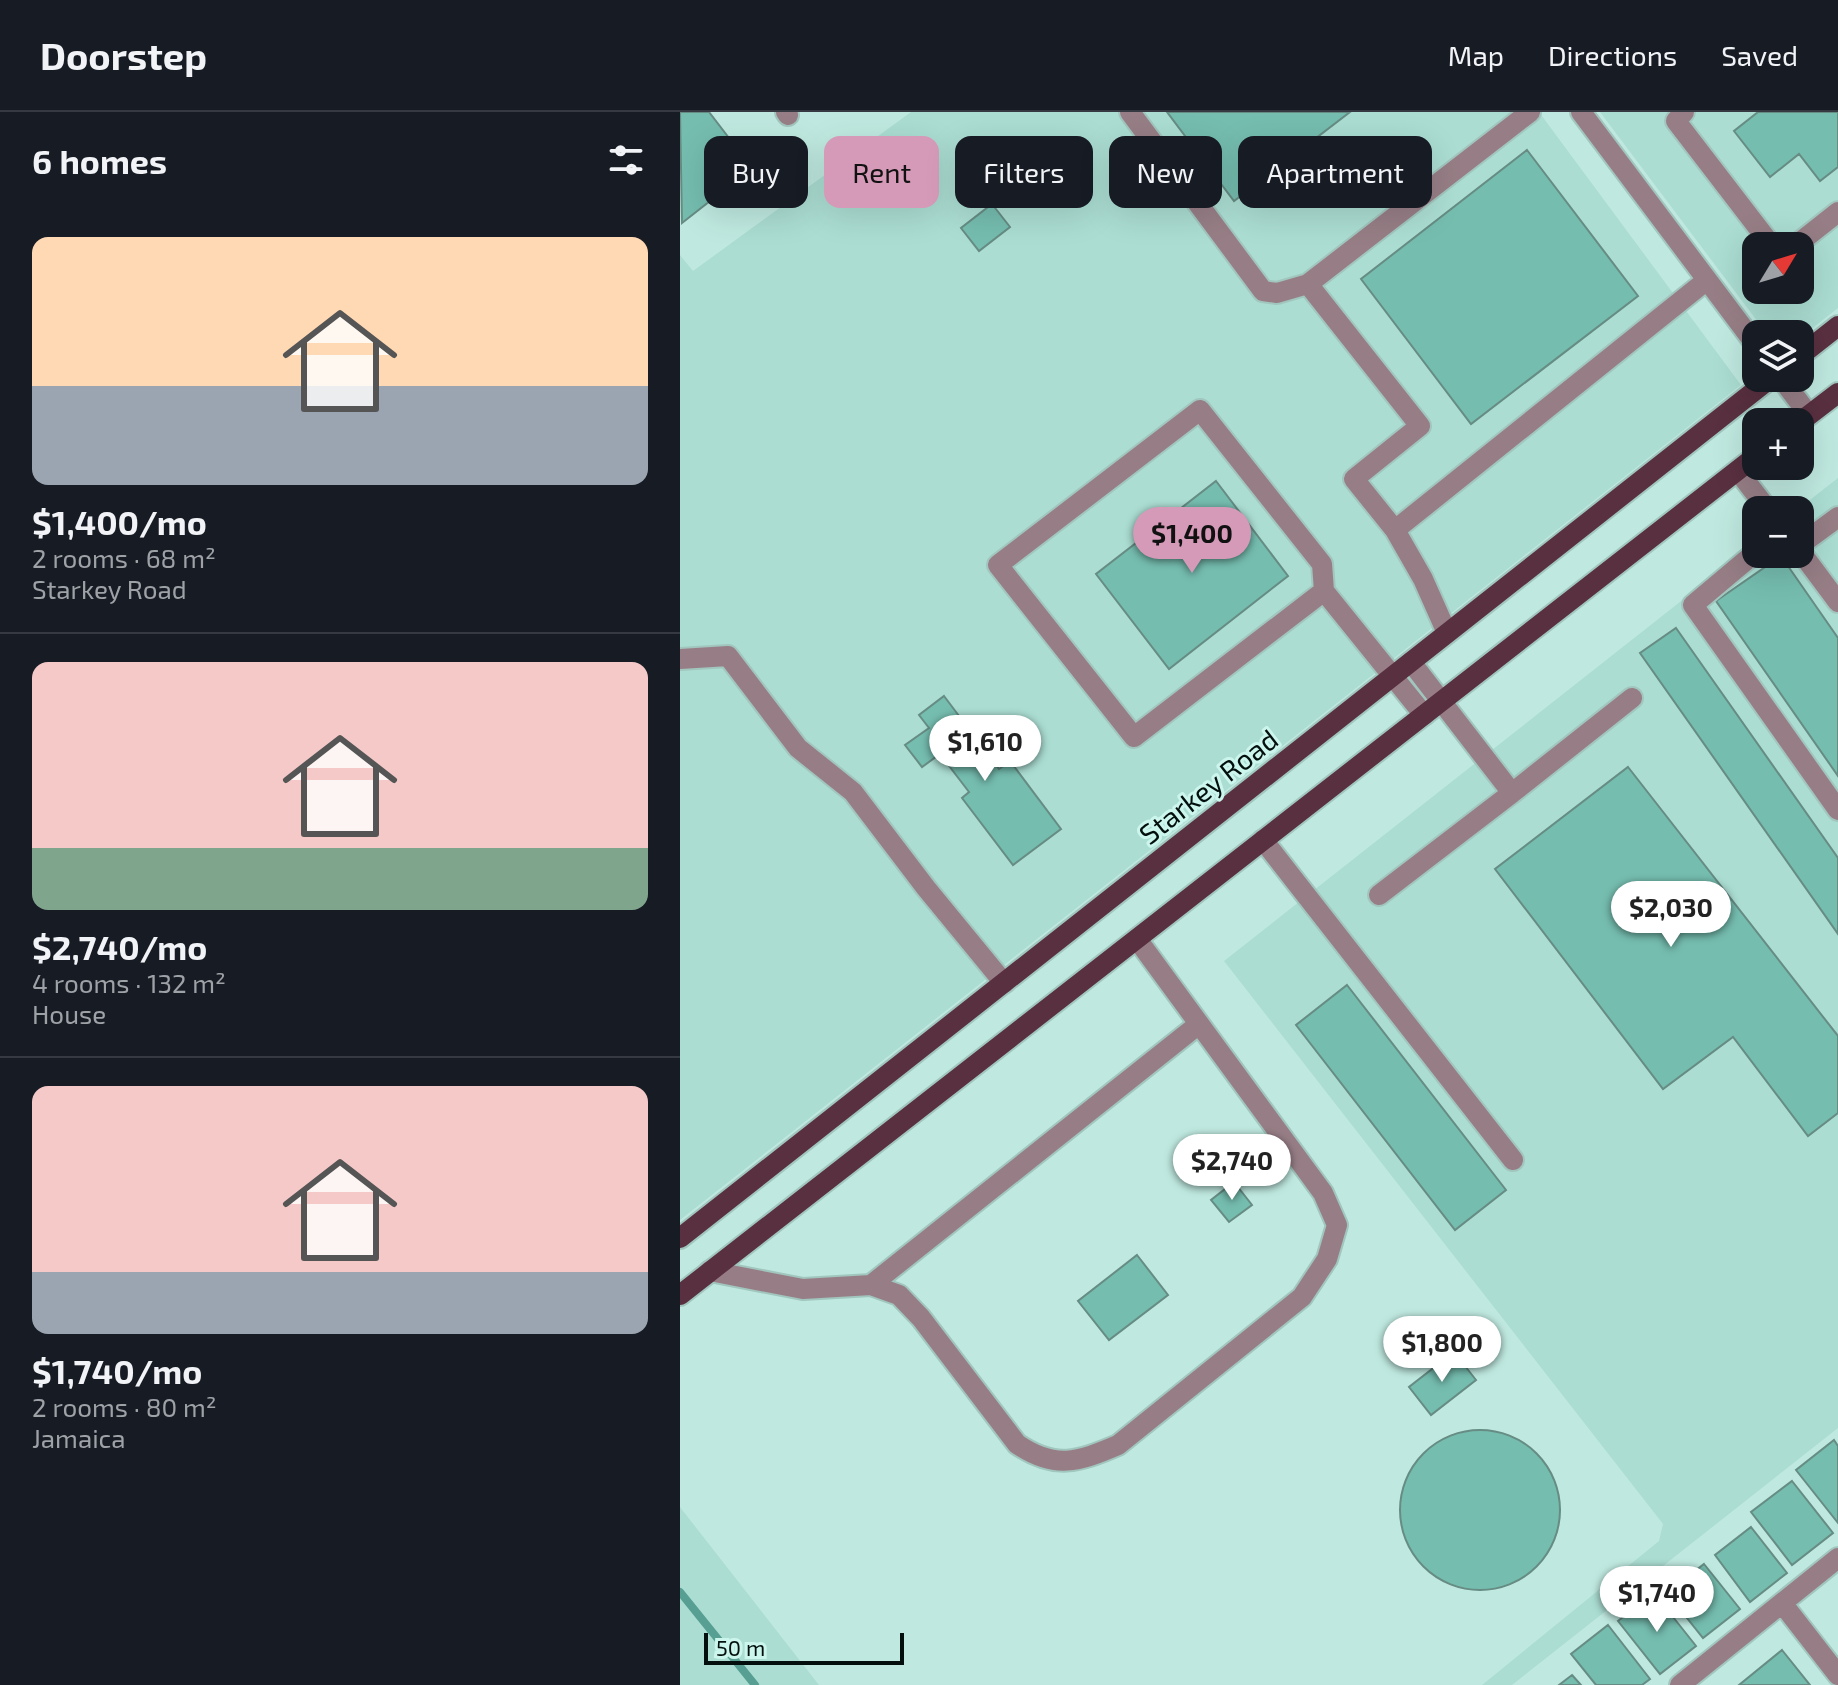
<!DOCTYPE html>
<meta charset="utf-8">
<style>
:root{--surface:#171b24;--page:#242831;--text:#f1f3f6;--muted:#9ea1a6;--line:#363941;--accent:#d69ab9}
body{margin:0;font-family:"Exo 2",sans-serif;background:var(--page);color:var(--text);height:100vh;display:flex;flex-direction:column;font-size:30px;white-space:nowrap}
*{box-sizing:border-box;margin:0}
p{font-size:26px;color:var(--muted)}
.icon{flex:none;width:44px;height:44px;fill:none;stroke:currentColor;stroke-width:2;stroke-linecap:round;stroke-linejoin:round}
.map{position:relative;flex:1;overflow:hidden}
.sheet{display:flex;flex-direction:column;background:var(--surface);width:680px}
.sheet>*{flex:none}
.guide{position:absolute;left:24px;top:24px;width:760px;height:72px;display:flex;gap:16px}
.needle{width:52px;rotate:52deg}
.buttons{position:absolute;left:1062px;top:120px;display:grid;gap:16px}
.buttons a{display:grid;place-items:center;width:72px;height:72px;border-radius:16px;background:var(--surface);box-shadow:0 8px 32px #0002;font-size:40px}
.scale{position:absolute;left:24px;bottom:20px;width:200px;box-sizing:border-box;padding-left:8px;border:4px solid #020f0c;border-top:0;font-size:22px;line-height:28px;white-space:nowrap;color:#020f0c;-webkit-text-stroke:6px #ccf6ed;paint-order:stroke}
.price{position:absolute;translate:-50% -68px;padding:0 18px;border-radius:28px;background:#fff;color:#222;font-size:26px;line-height:52px;filter:drop-shadow(0 2px 4px #0008)}
.price::after{content:'';position:absolute;left:50%;top:48px;width:24px;height:18px;margin-left:-12px;background:inherit;clip-path:polygon(0 0,100% 0,50% 100%)}
.price.on{background:var(--accent);color:#111}
ul{padding:0;list-style:none}
li{display:grid;align-content:center;gap:16px;height:424px;padding:0 32px}
li+li{border-top:2px solid var(--line)}
li span{display:grid;place-items:center;height:248px;border-radius:16px;color:#555}
li>.icon{margin-inline-start:auto}
span .icon{width:144px;height:144px;fill:#fffc;stroke-width:1}
li b{font-size:34px}
h2{display:flex;justify-content:space-between;align-items:center;height:96px;padding:0 32px;font-size:34px}
.pill{padding:0 28px;border-radius:16px;background:var(--surface);box-shadow:0 8px 32px #0002;font-size:28px;line-height:72px}
.pill.on{background:var(--accent);color:#111}
header{display:flex;align-items:center;gap:48px;box-sizing:border-box;height:112px;padding:0 40px;background:var(--surface);border-bottom:2px solid var(--line)}
header strong{font-size:38px}
nav{display:flex;gap:44px;margin-inline-start:auto;font-size:28px}
main{display:flex;flex:1;min-height:0}
.map>svg:first-child{display:block}
.built{fill:#abddd2;fill-rule:evenodd}
.lines{fill:none;stroke-linecap:round;stroke-linejoin:round}
.stream{stroke:#579f92;stroke-width:8}
.building{fill:#75bdaf;stroke:#668c84;stroke-width:2}
.minor-casing{stroke:#a1c6be;stroke-width:24}
.major-casing{stroke:#a1c6be;stroke-width:24}
.minor{stroke:#977e86;stroke-width:20}
.major{stroke:#593040;stroke-width:20}
.labels{text-anchor:middle;dominant-baseline:central;stroke-width:6;stroke-linejoin:round;paint-order:stroke}
.street-label{font-size:28px;fill:#020f0c;stroke:#ccf6ed}
</style>
<header>
<strong>Doorstep</strong>
<nav><a>Map</a><a>Directions</a><a>Saved</a></nav>
</header>
<main>
<section class="sheet">
<h2>6 homes<svg class="icon" aria-label="filters" viewBox="0 0 24 24"><path d="M4 7h16M4 17h16"/><circle cx="9" cy="7" r="2"/><circle cx="15" cy="17" r="2"/></svg></h2>
<ul>
<li><span style="background:linear-gradient(#ffd9b3 60%,#9aa5b1 0)"><svg class="icon" aria-label="home" viewBox="0 0 24 24"><path d="M3 11l9-7 9 7M6 9v11h12V9"/></svg></span><div><b>$1,400/mo</b><p>2 rooms · 68 m²</p><p>Starkey Road</p></div></li>
<li><span style="background:linear-gradient(#f6c9c9 75%,#7fa58c 0)"><svg class="icon" aria-label="home" viewBox="0 0 24 24"><path d="M3 11l9-7 9 7M6 9v11h12V9"/></svg></span><div><b>$2,740/mo</b><p>4 rooms · 132 m²</p><p>House</p></div></li>
<li><span style="background:linear-gradient(#f6c9c9 75%,#9aa5b1 0)"><svg class="icon" aria-label="home" viewBox="0 0 24 24"><path d="M3 11l9-7 9 7M6 9v11h12V9"/></svg></span><div><b>$1,740/mo</b><p>2 rooms · 80 m²</p><p>Jamaica</p></div></li>
</ul>
</section>
<div class="map">
<svg width="1158" height="1573" viewBox="0 0 1158 1573">
<rect width="100%" height="100%" fill="#bfe9e0"/>
<path class="built" d="M 231,0 L 859,0 L 1061,273 L 0,1108 L 0,143 L 13,159 Z
M 920,0 L 1158,0 L 1158,196 L 1120,226 L 1120,222 L 1087,222 ZM 1076,134 L 1120,134 L 1120,178 L 1076,178 Z
M 1158,366 L 1158,1316 L 832,1573 L 802,1573 L 979,1429 L 983,1412 L 544,849 L 1076,430 L 1076,442 L 1120,442 L 1120,398 L 1117,398 Z
M 0,1395 L 139,1573 L 0,1573 Z"/>
<g class="lines">
<path class="stream" d="M 0,1480 L 75,1573"/>
</g>
<path class="building" d="M 0,0 L 29,0 L 72,56 L 2,111 Z
M 487,0 L 670,0 L 554,89 Z
M 1078,0 L 1158,0 L 1158,55 L 1140,69 L 1119,42 L 1090,65 L 1054,19 Z
M 847,38 L 958,184 L 791,312 L 681,167 Z
M 312,92 L 330,115 L 299,139 L 281,116 Z
M 536,369 L 608,464 L 489,557 L 416,462 Z
M 1101,444 L 1158,526 L 1158,664 L 1036,489 Z
M 996,516 L 1158,746 L 1158,822 L 960,541 Z
M 264,584 L 319,657 L 330,649 L 381,717 L 333,753 L 282,686 L 289,680 L 260,642 L 242,655 L 225,633 L 249,616 L 239,603 Z
M 948,655 L 1158,924 L 1158,1001 L 1128,1024 L 1053,925 L 983,977 L 815,757 Z
M 667,873 L 826,1078 L 775,1118 L 616,913 Z
M 554,1070 L 572,1093 L 549,1110 L 531,1088 Z
M 457,1143 L 488,1183 L 429,1228 L 398,1189 Z
M 774,1240 L 796,1268 L 751,1303 L 729,1275 Z
M720 1398a80 80 0 1 1 160 0a80 80 0 1 1-160 0Z
M 1154,1328 L 1158,1334 L 1158,1411 L 1116,1358 Z
M 1112,1369 L 1153,1421 L 1112,1453 L 1071,1400 Z
M 1071,1415 L 1107,1461 L 1070,1490 L 1035,1443 Z
M 1024,1452 L 1060,1497 L 1023,1526 L 987,1481 Z
M 974,1481 L 1016,1534 L 980,1562 L 938,1509 Z
M 928,1513 L 970,1567 L 962,1573 L 916,1573 L 891,1542 Z
M 1102,1538 L 1130,1573 L 1059,1573 Z
M 892,1563 L 901,1573 L 879,1573 Z"/>
<g class="lines">
<defs>
<path id="minor" d="M 106,0 L 108,3
M 450,0 L 583,179 L 597,181 L 628,172
M 850,0 L 628,172 L 740,314 L 674,367 L 715,418 L 1027,168
M 901,0 L 1076,233
M 1004,0 L 996,9 L 1092,134
M 1115,134 L 1158,100
M 1101,266 L 1129,303
M 1058,359 L 1088,398
M 715,418 L 743,467 L 767,521
M 1120,433 L 1158,405
M 1120,439 L 1158,490
M 1076,440 L 1013,493 L 1158,698
M 644,479 L 642,452 L 520,298 L 318,453 L 454,625 L 644,479 L 744,603
M 0,547 L 48,544 L 118,636 L 173,680 L 246,776 L 324,871
M 731,550 L 832,681 L 952,586
M 583,728 L 833,1048
M 699,783 L 832,681
M 30,1159 L 123,1177 L 191,1173 L 219,1183 L 241,1206 L 337,1332 C 375,1358 398,1350 438,1333 L 622,1185 L 647,1147 L 657,1113 L 643,1081 L 457,827
M 191,1173 L 519,912
M 1102,1491 L 1158,1563
M 1000,1573 L 1158,1446"/>
<path id="major" d="M 1120,244 L 1158,214
M 1120,310 L 1158,281
M 0,1126 L 1091,266
M 0,1183 L 1076,344"/>
</defs>
<use href="#minor" class="minor-casing"/>
<use href="#major" class="major-casing"/>
<use href="#minor" class="minor"/>
<use href="#major" class="major"/>
</g>
<g class="labels">
<g class="street-label">
<text transform="translate(528 674) rotate(-38)">Starkey Road</text>
</g>
</g>
</svg>
<div class="buttons">
<a><svg class="needle" viewBox="-14 -14 28 28"><path d="M0-13l5 13h-10z" fill="#e53935"/><path d="M0 13l5-13h-10z" fill="#9ea1a6"/></svg></a>
<a><svg class="icon" aria-label="layers" viewBox="0 0 24 24"><path d="M12 4l9 5-9 5-9-5zM3 14l9 5 9-5"/></svg></a>
<a>+</a>
<a>−</a>
</div>
<div class="scale">50 m</div>
<b class="price on" style="left:512px;top:463px">$1,400</b>
<b class="price" style="left:305px;top:671px">$1,610</b>
<b class="price" style="left:991px;top:837px">$2,030</b>
<b class="price" style="left:552px;top:1090px">$2,740</b>
<b class="price" style="left:762px;top:1272px">$1,800</b>
<b class="price" style="left:977px;top:1522px">$1,740</b>
<div class="guide">
<a class="pill">Buy</a>
<a class="pill on">Rent</a>
<a class="pill">Filters</a>
<a class="pill">New</a>
<a class="pill">Apartment</a>
</div>
</div>
</main>
